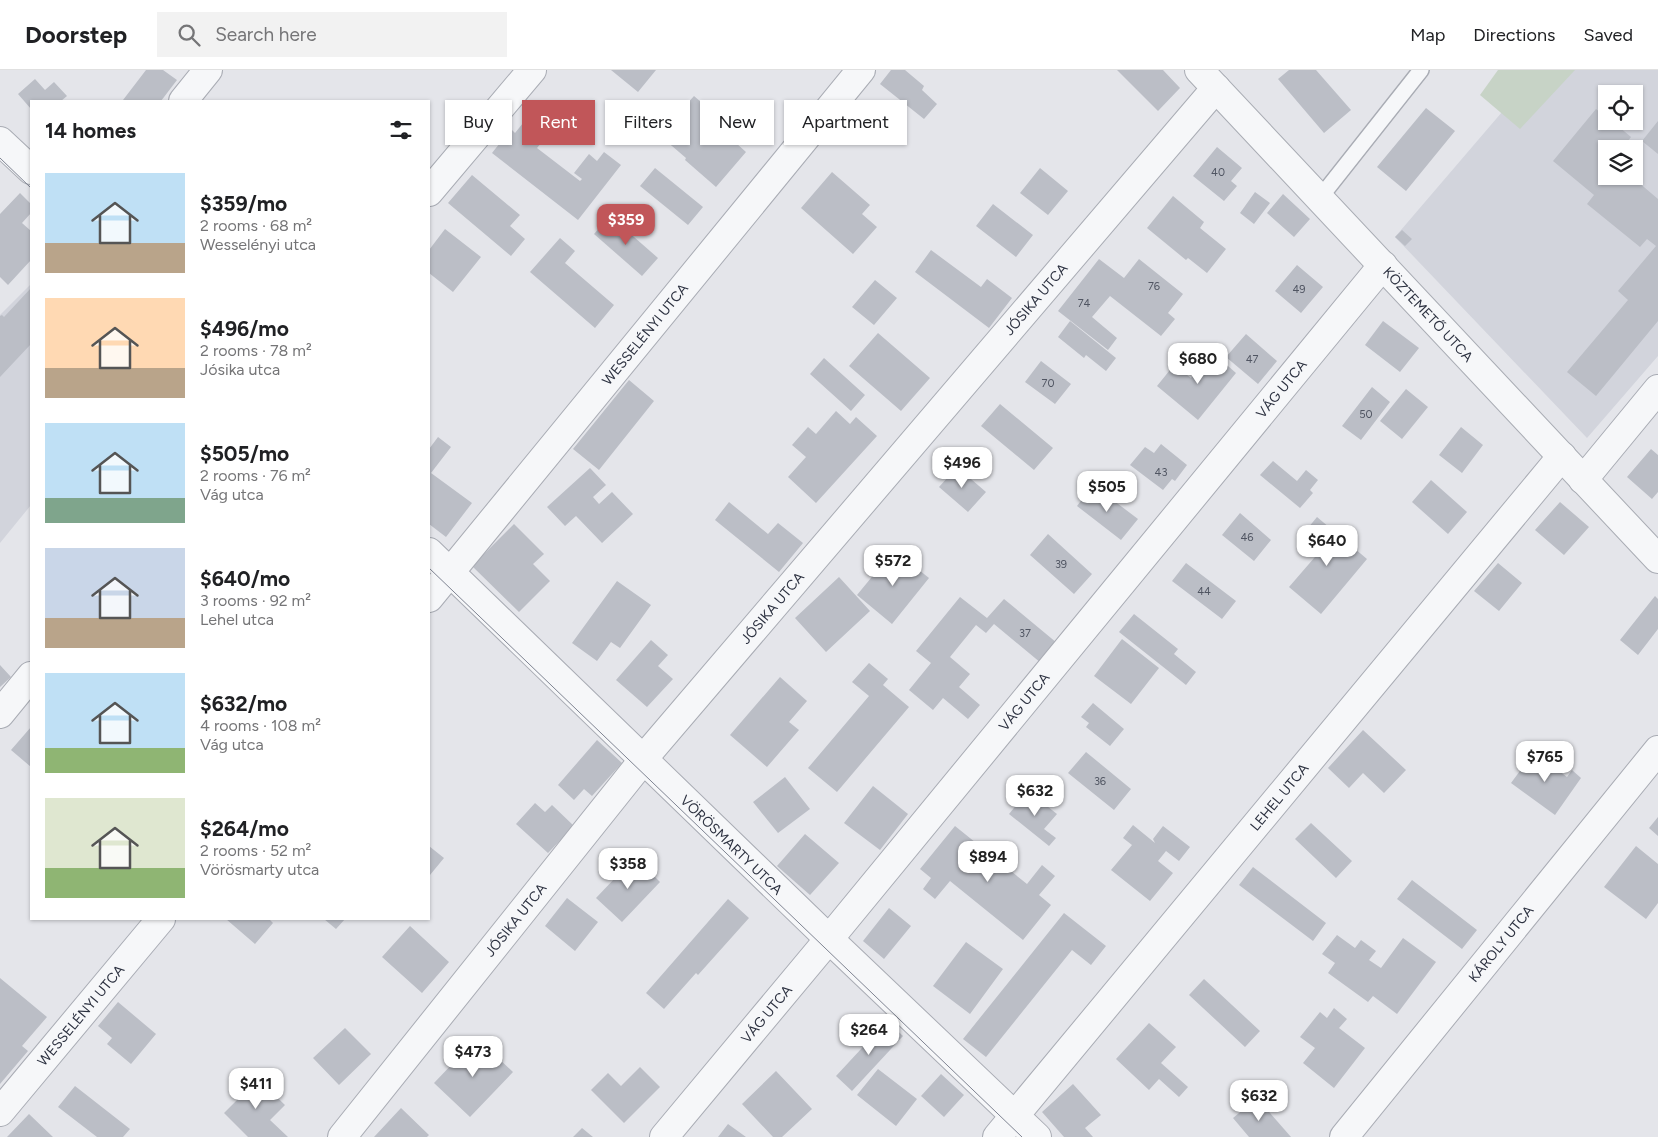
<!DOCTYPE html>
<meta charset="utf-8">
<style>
:root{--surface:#fff;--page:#f2f2f2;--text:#202124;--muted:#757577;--line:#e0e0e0;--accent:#c15659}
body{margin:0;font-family:Figtree,sans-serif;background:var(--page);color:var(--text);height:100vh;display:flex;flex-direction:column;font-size:19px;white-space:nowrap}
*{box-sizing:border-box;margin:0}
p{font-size:16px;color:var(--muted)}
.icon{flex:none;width:28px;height:28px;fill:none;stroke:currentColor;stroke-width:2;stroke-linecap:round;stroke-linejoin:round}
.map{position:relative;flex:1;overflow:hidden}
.panel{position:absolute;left:30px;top:30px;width:400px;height:820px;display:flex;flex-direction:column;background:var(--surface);border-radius:0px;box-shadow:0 1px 4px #0004}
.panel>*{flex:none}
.top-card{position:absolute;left:445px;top:30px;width:475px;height:45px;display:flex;gap:10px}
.tools{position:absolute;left:1598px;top:15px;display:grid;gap:10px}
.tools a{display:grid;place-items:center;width:45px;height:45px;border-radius:0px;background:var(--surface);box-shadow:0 1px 4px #0004;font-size:25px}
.price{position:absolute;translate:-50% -42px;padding:0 11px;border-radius:10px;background:#fff;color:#222;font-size:16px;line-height:32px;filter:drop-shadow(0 1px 2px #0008)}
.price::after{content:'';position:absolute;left:50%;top:30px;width:15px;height:11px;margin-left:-8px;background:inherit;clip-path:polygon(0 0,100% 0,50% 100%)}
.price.on{background:var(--accent);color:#fff}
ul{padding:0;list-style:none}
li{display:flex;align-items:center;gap:15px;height:125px;padding:0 15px}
li span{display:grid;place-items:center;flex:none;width:140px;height:100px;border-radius:0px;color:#555}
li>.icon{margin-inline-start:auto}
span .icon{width:60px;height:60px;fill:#fffc;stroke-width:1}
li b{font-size:21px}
h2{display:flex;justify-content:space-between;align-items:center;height:60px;padding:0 15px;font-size:21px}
.pill{padding:0 18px;border-radius:0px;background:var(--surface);box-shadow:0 1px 4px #0004;font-size:18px;line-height:45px}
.pill.on{background:var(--accent);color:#fff}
header{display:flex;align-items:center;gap:30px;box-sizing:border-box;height:70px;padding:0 25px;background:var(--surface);border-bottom:1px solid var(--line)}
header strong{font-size:24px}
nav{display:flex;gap:28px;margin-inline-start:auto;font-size:18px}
.search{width:350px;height:45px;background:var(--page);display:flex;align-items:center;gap:12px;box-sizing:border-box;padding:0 18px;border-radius:0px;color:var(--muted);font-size:19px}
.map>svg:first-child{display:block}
.built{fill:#d2d4dc;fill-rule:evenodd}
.green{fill:#c7d3c6}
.building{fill:#bbbec6}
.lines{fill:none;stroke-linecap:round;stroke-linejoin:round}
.lane-casing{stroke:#a9acb4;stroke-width:18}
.street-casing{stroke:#a9acb4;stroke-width:30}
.lane{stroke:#f6f7f9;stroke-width:15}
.street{stroke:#f6f7f9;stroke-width:28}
.tram{stroke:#7f8492;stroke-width:1}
.labels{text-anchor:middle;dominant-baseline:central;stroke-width:4;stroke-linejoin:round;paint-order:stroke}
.number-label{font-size:11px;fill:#505562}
.street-label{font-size:14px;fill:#2d3241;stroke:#f3f4f8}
</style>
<header>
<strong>Doorstep</strong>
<div class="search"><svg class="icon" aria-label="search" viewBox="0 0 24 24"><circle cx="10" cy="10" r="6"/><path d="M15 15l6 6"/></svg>Search here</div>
<nav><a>Map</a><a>Directions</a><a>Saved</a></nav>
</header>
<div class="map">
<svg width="1658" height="1067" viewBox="0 0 1658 1067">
<rect width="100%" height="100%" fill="#e4e5ea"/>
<path class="built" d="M 1538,0 L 1658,0 L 1658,286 L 1587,368 L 1395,167 ZM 1606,24 L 1634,24 L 1634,51 L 1606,51 ZM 1606,79 L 1634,79 L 1634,106 L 1606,106 Z
M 31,214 L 31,435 L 0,473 L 0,245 Z"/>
<path class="green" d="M 1498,0 L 1575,0 L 1520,59 L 1480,25 Z"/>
<path class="building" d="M 146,0 L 163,0 L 177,10 L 161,31 L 125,31 L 123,30 Z
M 611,0 L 656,0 L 638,22 Z
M 891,0 L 905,0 L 924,16 L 922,20 L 937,34 L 924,49 L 880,14 Z
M 1117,0 L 1163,0 L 1180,18 L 1158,41 Z
M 1289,0 L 1316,0 L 1351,40 L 1324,63 L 1278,9 Z
M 35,9 L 45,20 L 54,12 L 67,26 L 61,31 L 31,31 L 31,39 L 18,24 Z
M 694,26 L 721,49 L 716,55 L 746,82 L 716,117 L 685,90 L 686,88 L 658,64 L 674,45 L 675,47 Z
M 535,38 L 556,55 L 537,78 L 580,111 L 582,109 L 574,103 L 589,84 L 597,91 L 604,82 L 621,95 L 578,150 L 492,83 L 511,59 L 515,63 Z
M 1426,38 L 1455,61 L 1406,121 L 1377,97 Z
M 1596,39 L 1606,47 L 1606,51 L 1612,51 L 1631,67 L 1622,79 L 1606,79 L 1606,106 L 1631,106 L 1658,129 L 1658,251 L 1596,326 L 1567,302 L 1628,230 L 1618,221 L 1656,176 L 1647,169 L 1640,177 L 1587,134 L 1594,125 L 1553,91 Z
M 1658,51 L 1658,84 L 1642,71 Z
M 1217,77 L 1242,98 L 1231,111 L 1237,116 L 1224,131 L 1193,106 Z
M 655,98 L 703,137 L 688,155 L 640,116 Z
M 1040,98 L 1068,121 L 1048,145 L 1020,123 Z
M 832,102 L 870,135 L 862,144 L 877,157 L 853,184 L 801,138 Z
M 472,105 L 520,145 L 510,156 L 525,169 L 511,186 L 448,133 Z
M 1255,122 L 1270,133 L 1254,154 L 1240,143 Z
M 20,123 L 31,134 L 31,143 L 22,153 L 31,161 L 31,190 L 8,215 L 0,207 L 0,144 Z
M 1283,124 L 1310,149 L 1294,167 L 1267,143 Z
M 1173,126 L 1204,152 L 1200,158 L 1226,179 L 1207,203 L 1188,188 L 1186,190 L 1147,158 Z
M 993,134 L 1033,165 L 1016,187 L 976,156 Z
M 610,146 L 658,188 L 642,206 L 594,164 Z
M 445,159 L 481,187 L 453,222 L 429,203 L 429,180 Z
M 1402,160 L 1412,169 L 1405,176 L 1395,167 Z
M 560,168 L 575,181 L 565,193 L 614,235 L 595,258 L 530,202 Z
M 931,180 L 981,217 L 987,209 L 1012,228 L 989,258 L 915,202 Z
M 1099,189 L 1124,208 L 1139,189 L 1183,224 L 1168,243 L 1175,249 L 1161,266 L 1110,226 L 1092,247 L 1117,268 L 1108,280 L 1058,241 Z
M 1297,195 L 1323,217 L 1301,243 L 1275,221 Z
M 875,210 L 897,228 L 874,255 L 852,237 Z
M 31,218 L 31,274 L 0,307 L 0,246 L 2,245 L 4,247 Z
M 1070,251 L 1116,288 L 1106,301 L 1086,285 L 1084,288 L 1058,267 Z
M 1383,251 L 1419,278 L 1400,302 L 1365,275 Z
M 878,263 L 930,308 L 901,341 L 849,296 Z
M 1246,264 L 1277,291 L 1258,314 L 1226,287 Z
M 1212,282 L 1236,303 L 1198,350 L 1157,316 L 1174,295 L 1191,308 Z
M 824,288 L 865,325 L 851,341 L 810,304 Z
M 1041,291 L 1071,314 L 1055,334 L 1025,312 Z
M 629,310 L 654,331 L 599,400 L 573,379 Z
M 1372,317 L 1390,332 L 1361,370 L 1342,356 Z
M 1406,319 L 1428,337 L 1402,369 L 1380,351 Z
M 1000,334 L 1053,378 L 1034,400 L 981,356 Z
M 836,341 L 850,354 L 856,347 L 877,366 L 816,433 L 788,407 L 806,387 L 792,375 L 808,357 L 816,364 Z
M 1461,357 L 1483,375 L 1462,403 L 1439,385 Z
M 438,367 L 451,377 L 431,403 L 472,433 L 446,467 L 429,454 L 429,379 Z
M 1161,374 L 1187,395 L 1175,411 L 1172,409 L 1163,420 L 1130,395 L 1145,377 L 1154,383 Z
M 1651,379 L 1658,385 L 1658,422 L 1652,429 L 1627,407 Z
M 1273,391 L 1297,411 L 1306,400 L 1318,410 L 1310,420 L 1313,423 L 1300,438 L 1260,405 Z
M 957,397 L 986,422 L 968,442 L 939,417 Z
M 590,398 L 606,415 L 593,427 L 599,434 L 612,422 L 633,444 L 602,473 L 576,446 L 565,456 L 547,437 Z
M 1431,410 L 1467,442 L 1448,464 L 1412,432 Z
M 1093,415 L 1138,449 L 1121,470 L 1077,436 Z
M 729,432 L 768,464 L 778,453 L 803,473 L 779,502 L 715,450 Z
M 1560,432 L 1589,457 L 1564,485 L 1535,460 Z
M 1240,443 L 1271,470 L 1254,491 L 1222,465 Z
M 1317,447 L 1367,489 L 1321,544 L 1289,517 L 1321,480 L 1303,464 Z
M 514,454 L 544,484 L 533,494 L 550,511 L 519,542 L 472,496 Z
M 1048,464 L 1092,504 L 1074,524 L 1030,485 Z
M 894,480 L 929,508 L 892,554 L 857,525 Z
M 1186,493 L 1236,531 L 1222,549 L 1172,511 Z
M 1498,493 L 1522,513 L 1499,541 L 1474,521 Z
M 839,507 L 870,541 L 826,582 L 795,548 Z
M 617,511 L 651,535 L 620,578 L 611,572 L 597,591 L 572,573 Z
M 1655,526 L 1658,529 L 1658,559 L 1638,585 L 1620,570 Z
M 960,527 L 987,548 L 1004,529 L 1057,573 L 1041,593 L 994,554 L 986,563 L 976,555 L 950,587 L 970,604 L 959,617 L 980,635 L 968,649 L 943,628 L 933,640 L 909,620 L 931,593 L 916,581 Z
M 1134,544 L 1178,579 L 1174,584 L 1196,602 L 1186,615 L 1119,562 Z
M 1122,569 L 1159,598 L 1131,634 L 1094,606 Z
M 651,570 L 668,585 L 658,596 L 673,609 L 647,637 L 616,610 Z
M 869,593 L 888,609 L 883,615 L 909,637 L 837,722 L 808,698 L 869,626 L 852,612 Z
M 0,595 L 11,607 L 0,617 Z
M 780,607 L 807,631 L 789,652 L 799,660 L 767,697 L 730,665 Z
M 1093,633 L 1124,659 L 1110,676 L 1086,657 L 1089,653 L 1081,647 Z
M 31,657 L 31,697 L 11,680 Z
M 1363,660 L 1406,700 L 1384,723 L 1363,703 L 1349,718 L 1328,698 Z
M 597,670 L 622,693 L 592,726 L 584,719 L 574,730 L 558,715 Z
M 1086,682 L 1131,719 L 1114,740 L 1068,703 Z
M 1534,682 L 1567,707 L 1572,700 L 1581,708 L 1555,745 L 1511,713 Z
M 785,707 L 810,739 L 778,763 L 753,732 Z
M 873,716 L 908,744 L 880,780 L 844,753 Z
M 1028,721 L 1057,744 L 1044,759 L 1056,768 L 1049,776 L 1009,744 Z
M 535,733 L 545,742 L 552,735 L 574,756 L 548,783 L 516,754 Z
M 1658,747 L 1658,766 L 1649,758 Z
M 1311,753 L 1352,791 L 1336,808 L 1295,769 Z
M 1133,755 L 1155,773 L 1153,769 L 1163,756 L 1190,777 L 1179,791 L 1166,781 L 1158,791 L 1173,803 L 1150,831 L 1111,800 L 1132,775 L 1123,768 Z
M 955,756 L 1027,814 L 1042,795 L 1055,806 L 1039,825 L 1051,835 L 1023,870 L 950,811 L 935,829 L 923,819 L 931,808 L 920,799 Z
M 805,764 L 839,793 L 810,825 L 777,796 Z
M 429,776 L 444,788 L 430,805 L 429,804 Z
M 1636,776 L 1658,794 L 1658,833 L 1646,849 L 1604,817 Z
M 635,787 L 660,812 L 622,852 L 596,828 Z
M 1253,797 L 1326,853 L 1313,871 L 1239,815 Z
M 1412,810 L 1477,860 L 1462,879 L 1397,829 Z
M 567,828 L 598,852 L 575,881 L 545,856 Z
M 728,829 L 749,848 L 698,905 L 696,903 L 664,939 L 646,923 Z
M 889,838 L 911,856 L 884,889 L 863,871 Z
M 1064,843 L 1106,876 L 1091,895 L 1072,880 L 986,987 L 963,969 Z
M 226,849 L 269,849 L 273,853 L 255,874 Z
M 324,849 L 345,849 L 336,859 Z
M 410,856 L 449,892 L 422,923 L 382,887 Z
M 1337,865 L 1355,878 L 1361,870 L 1376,881 L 1369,890 L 1381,898 L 1403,868 L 1436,892 L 1397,944 L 1373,926 L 1368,932 L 1328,903 L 1335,893 L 1322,884 Z
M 966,872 L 1003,899 L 970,944 L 933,916 Z
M 0,908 L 47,947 L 22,976 L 28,981 L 0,1014 Z
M 1204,909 L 1260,961 L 1245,977 L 1189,925 Z
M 118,932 L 156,964 L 131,994 L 107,974 L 112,968 L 98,956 Z
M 1334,938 L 1347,949 L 1339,958 L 1365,978 L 1334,1018 L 1303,993 L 1315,978 L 1300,967 L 1320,942 L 1327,948 Z
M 887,951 L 903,966 L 852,1021 L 836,1006 Z
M 1149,953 L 1176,977 L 1161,993 L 1188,1017 L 1179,1027 L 1159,1009 L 1149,1020 L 1116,989 Z
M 345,958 L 371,984 L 339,1015 L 313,988 Z
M 477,968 L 513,1002 L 470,1047 L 434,1013 Z
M 640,997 L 660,1017 L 624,1053 L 591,1020 L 608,1003 L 621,1016 Z
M 878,999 L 917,1029 L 896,1056 L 857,1025 Z
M 776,1001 L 812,1039 L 782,1067 L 773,1067 L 742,1034 Z
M 253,1004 L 285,1035 L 270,1050 L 288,1067 L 248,1067 L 224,1043 L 239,1028 L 235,1023 Z
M 941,1004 L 964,1025 L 944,1047 L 921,1026 Z
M 1073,1014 L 1101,1045 L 1085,1058 L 1093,1067 L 1064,1067 L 1042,1042 Z
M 75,1016 L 130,1059 L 123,1067 L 97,1067 L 58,1037 Z
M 1257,1028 L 1291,1067 L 1249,1067 L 1233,1048 Z
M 401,1038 L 429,1065 L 427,1067 L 374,1067 Z
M 29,1044 L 53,1067 L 7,1067 Z
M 728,1054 L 746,1067 L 718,1067 Z
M 582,1058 L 593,1067 L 573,1067 Z"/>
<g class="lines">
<defs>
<path id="lane" d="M 1319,129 L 1421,0"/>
<g id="street">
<path id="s1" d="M 1199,0 L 1658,489"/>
<path d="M 183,31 L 208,0"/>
<path d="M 0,71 L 31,100"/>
<path d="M 429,122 L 532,0"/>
<path d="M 1583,410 L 1658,319"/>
<path id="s2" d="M 429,482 L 829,869 L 1037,1067"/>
<path id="s3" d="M 429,528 L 861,0"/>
<path d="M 0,644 L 31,606"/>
<path id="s4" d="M 0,1042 L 161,849"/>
<path id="s5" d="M 342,1067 L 636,699 L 643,689 L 1216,18"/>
<path id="s6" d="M 664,1067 L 829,869 L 1383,195"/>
<path id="s7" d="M 997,1067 L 1562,386"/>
<path id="s8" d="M 1344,1067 L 1658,680"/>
</g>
</defs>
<use href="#lane" class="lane-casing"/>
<use href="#street" class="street-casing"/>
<use href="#lane" class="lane"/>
<use href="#street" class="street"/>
<path class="tram" d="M 0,88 L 31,118
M 429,498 L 1022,1067"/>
</g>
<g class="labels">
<g class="number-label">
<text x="1218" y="102">40</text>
<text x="1154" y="216">76</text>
<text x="1299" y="219">49</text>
<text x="1084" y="233">74</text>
<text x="1252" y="289">47</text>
<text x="1048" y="313">70</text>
<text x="1366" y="344">50</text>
<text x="1161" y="402">43</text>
<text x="1247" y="467">46</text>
<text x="1061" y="494">39</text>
<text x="1204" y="521">44</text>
<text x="1025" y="563">37</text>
<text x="1100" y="711">36</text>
</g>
<g class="street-label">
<text stroke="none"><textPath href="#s5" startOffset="1088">JÓSIKA UTCA</textPath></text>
<text stroke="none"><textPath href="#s1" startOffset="335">KÖZTEMETŐ UTCA</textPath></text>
<text stroke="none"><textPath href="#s3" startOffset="341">WESSELÉNYI UTCA</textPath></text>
<text stroke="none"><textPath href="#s6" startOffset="970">VÁG UTCA</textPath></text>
<text stroke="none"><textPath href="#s5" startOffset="682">JÓSIKA UTCA</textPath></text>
<text stroke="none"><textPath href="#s6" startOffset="565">VÁG UTCA</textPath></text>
<text stroke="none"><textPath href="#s7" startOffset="442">LEHEL UTCA</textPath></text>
<text stroke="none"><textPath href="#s2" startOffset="421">VÖRÖSMARTY UTCA</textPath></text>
<text stroke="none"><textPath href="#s5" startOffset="278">JÓSIKA UTCA</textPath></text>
<text stroke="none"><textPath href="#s8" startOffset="249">KÁROLY UTCA</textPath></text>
<text stroke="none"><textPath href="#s6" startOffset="160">VÁG UTCA</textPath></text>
<text stroke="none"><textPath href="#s4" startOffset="126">WESSELÉNYI UTCA</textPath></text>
</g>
</g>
</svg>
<div class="tools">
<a><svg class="icon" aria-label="locate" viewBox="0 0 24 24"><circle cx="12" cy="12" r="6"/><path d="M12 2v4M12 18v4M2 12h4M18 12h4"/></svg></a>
<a><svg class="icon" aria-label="layers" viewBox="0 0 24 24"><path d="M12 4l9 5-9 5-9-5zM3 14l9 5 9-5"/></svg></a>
</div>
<b class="price on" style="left:626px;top:176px">$359</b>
<b class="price" style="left:1198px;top:315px">$680</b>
<b class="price" style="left:962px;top:419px">$496</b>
<b class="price" style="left:1107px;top:443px">$505</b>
<b class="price" style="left:1327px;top:497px">$640</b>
<b class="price" style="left:893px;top:517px">$572</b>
<b class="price" style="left:1545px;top:713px">$765</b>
<b class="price" style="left:1035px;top:747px">$632</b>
<b class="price" style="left:988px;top:813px">$894</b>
<b class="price" style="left:628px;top:820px">$358</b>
<b class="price" style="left:869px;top:986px">$264</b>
<b class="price" style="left:473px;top:1008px">$473</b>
<b class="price" style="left:256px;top:1040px">$411</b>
<b class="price" style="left:1259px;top:1052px">$632</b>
<div class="top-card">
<a class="pill">Buy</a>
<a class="pill on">Rent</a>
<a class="pill">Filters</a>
<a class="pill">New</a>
<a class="pill">Apartment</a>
</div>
<section class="panel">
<h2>14 homes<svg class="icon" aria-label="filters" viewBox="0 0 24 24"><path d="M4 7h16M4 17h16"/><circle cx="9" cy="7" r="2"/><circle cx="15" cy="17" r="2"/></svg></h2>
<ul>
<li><span style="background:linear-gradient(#bfe0f5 70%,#b9a48a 0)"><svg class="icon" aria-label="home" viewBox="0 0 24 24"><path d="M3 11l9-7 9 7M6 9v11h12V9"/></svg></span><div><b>$359/mo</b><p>2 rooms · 68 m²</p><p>Wesselényi utca</p></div></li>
<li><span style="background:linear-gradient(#ffd9b3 70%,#b9a48a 0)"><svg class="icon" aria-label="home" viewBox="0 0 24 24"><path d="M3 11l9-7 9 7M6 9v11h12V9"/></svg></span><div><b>$496/mo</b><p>2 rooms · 78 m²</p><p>Jósika utca</p></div></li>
<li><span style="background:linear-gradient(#bfe0f5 75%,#7fa58c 0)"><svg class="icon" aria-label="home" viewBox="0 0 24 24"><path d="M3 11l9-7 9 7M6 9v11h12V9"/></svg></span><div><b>$505/mo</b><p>2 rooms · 76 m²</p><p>Vág utca</p></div></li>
<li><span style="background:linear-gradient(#c9d6e8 70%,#b9a48a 0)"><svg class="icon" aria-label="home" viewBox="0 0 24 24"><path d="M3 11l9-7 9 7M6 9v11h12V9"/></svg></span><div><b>$640/mo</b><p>3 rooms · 92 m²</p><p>Lehel utca</p></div></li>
<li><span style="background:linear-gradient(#bfe0f5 75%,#8fb573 0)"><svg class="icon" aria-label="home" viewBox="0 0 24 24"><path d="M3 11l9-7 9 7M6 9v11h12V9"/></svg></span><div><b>$632/mo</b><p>4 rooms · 108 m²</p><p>Vág utca</p></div></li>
<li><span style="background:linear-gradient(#dfe7d0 70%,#8fb573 0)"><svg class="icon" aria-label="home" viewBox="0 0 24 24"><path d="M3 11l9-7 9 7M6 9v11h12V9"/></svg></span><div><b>$264/mo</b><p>2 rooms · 52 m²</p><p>Vörösmarty utca</p></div></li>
</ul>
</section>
</div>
